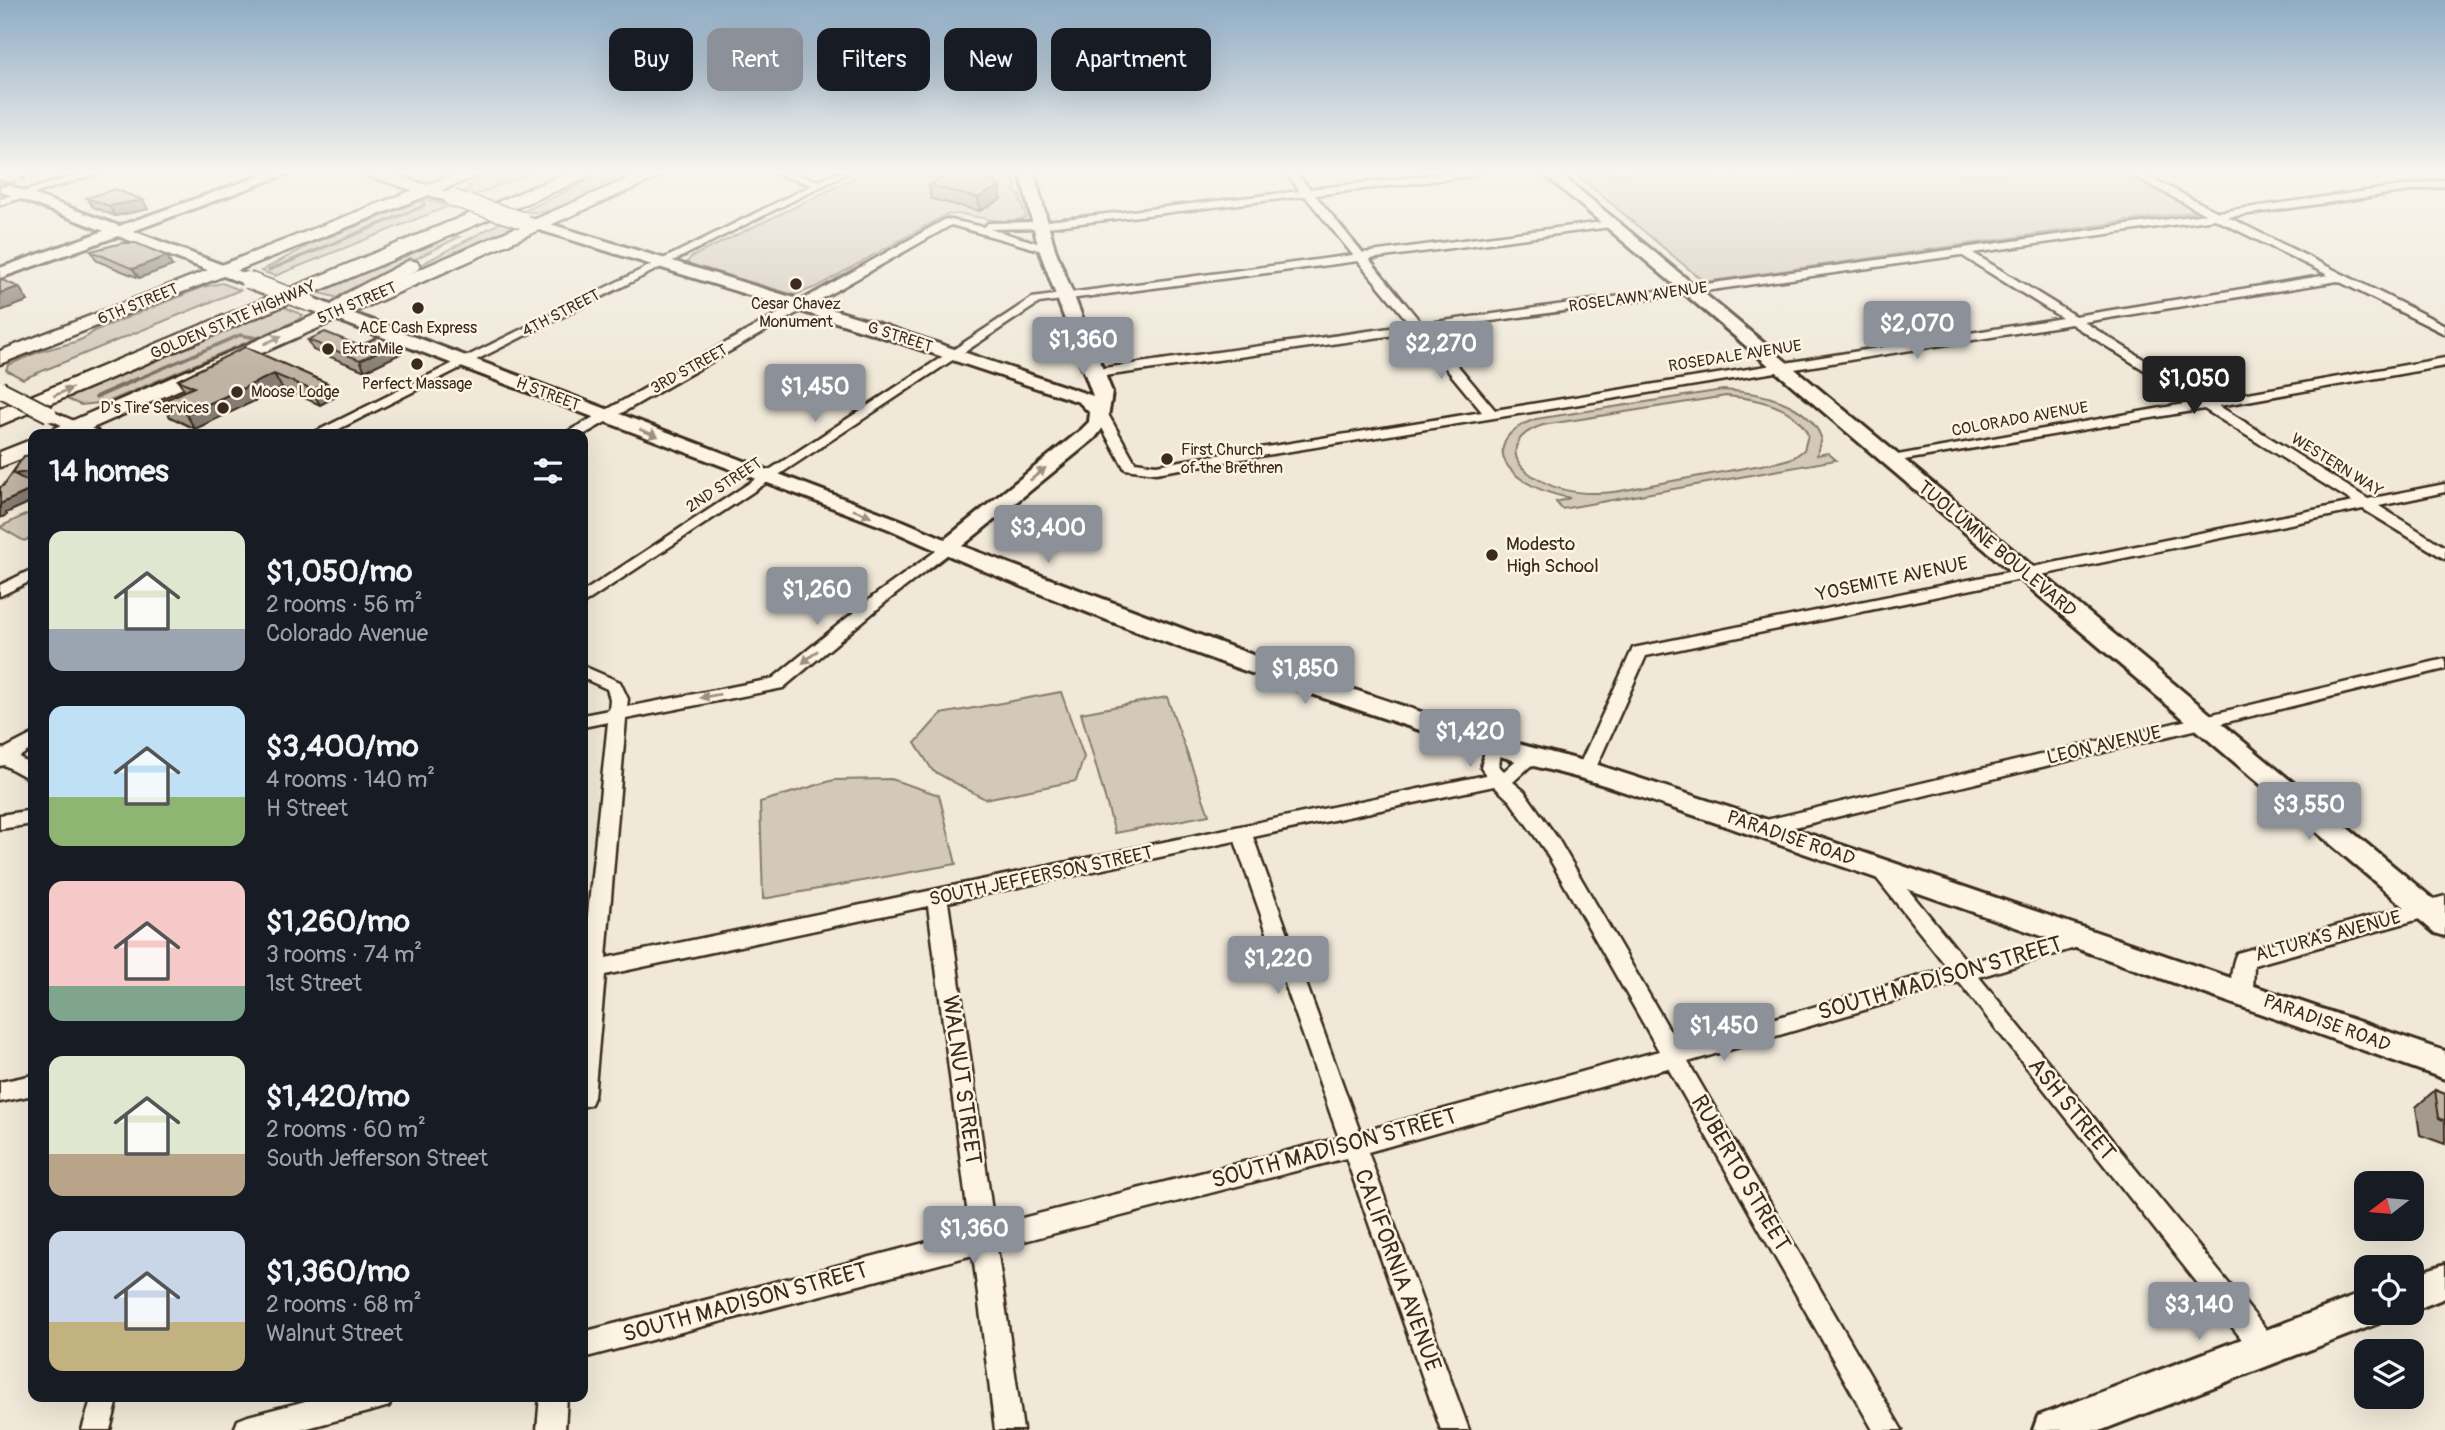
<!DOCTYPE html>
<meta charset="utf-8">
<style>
:root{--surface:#171b24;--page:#242831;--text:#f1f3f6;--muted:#9ea1a6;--accent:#8c9099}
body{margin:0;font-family:Pangolin,sans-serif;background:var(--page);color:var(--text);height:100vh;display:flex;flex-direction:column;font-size:26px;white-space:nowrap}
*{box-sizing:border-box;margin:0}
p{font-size:23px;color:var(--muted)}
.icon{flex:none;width:38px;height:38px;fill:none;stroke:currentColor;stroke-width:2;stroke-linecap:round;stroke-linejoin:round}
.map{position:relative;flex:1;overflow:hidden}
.drawer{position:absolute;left:28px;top:429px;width:560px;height:973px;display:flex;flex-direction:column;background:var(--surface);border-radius:14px;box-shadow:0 7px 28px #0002}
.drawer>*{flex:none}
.banner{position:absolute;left:609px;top:28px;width:665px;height:63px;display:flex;gap:14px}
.needle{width:46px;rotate:254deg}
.buttons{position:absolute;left:2354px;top:1171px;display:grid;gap:14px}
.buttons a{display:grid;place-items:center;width:70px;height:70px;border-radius:14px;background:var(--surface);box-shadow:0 7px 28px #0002;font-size:35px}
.price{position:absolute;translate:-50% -60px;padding:0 16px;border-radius:7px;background:var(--accent);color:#fff;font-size:23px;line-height:46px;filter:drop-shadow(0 2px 4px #0008)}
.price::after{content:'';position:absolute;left:50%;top:42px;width:21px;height:16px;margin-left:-10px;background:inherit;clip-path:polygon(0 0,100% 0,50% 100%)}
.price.selected{background:#222;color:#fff}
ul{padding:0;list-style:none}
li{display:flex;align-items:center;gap:21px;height:175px;padding:0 21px}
li span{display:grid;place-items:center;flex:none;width:196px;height:140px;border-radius:14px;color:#555}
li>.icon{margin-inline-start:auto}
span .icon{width:84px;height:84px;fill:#fffc;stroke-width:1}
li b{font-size:30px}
h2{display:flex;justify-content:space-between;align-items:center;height:84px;padding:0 21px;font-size:30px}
.pill{padding:0 24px;border-radius:14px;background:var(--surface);box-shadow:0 7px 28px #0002;font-size:24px;line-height:63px}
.pill.selected{background:var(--accent);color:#fff}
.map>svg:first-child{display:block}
.green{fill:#d2c9ba;stroke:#867a6c;stroke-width:2;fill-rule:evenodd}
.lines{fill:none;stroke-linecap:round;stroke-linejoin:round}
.stream-far1{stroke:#7e7163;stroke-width:3.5}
.stream{stroke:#7e7163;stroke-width:4.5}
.street-casing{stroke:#3b2a1e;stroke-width:5}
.secondary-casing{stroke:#3b2a1e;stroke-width:6}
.primary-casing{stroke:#3b2a1e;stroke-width:5}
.highway-casing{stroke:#3b2a1e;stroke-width:5}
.street{fill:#fcf5e5;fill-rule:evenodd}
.secondary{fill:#fcf5e5;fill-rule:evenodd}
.primary{fill:#fcf5e5;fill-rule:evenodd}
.highway{fill:#fcf5e5;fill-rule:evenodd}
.rail{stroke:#3b2a1e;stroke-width:3.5;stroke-dasharray:7 3.5;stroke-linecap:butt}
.street-bridge-casing{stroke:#3b2a1e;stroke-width:19;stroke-linecap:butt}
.secondary-bridge-casing{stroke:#3b2a1e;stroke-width:19;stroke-linecap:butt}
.street-bridge{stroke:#fcf5e5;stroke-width:15}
.secondary-bridge{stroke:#fcf5e5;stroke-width:16}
.wall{fill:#a39a8d;stroke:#3b2a1e;stroke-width:2}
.shaded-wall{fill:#857d73;stroke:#3b2a1e;stroke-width:2}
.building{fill:#beb3a4;stroke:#3b2a1e;stroke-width:2}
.oneway{fill:#9c9082}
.poi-dot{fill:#3b2a1e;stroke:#fcf5e5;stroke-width:2.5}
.labels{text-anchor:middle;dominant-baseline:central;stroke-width:5;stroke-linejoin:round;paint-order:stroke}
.far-street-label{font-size:16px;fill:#3b2a1e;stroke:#fcf5e5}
.far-poi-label{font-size:16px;fill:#3b2a1e;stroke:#fcf5e5}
.poi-label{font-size:19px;fill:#3b2a1e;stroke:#fcf5e5;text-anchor:start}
.street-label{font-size:19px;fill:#3b2a1e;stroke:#fcf5e5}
.near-street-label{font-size:23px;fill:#3b2a1e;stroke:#fcf5e5}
</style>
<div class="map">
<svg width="2445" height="1430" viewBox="0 0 2445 1430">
<rect width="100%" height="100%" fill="#f0e9d9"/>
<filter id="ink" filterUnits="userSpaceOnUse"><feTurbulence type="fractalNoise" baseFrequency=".0143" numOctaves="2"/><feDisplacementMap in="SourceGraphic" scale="14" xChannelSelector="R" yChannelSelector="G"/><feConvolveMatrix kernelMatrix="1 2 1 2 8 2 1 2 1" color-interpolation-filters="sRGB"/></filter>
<g filter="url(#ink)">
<path class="green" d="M 490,173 L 529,173 L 473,196 L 462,193 L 471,187 L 468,186 Z
M 606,173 L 638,173 C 610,185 553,220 524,211 Z
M 860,173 L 1011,173 L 1016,185 L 1014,191 L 1019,194 L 1026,217 C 1001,229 970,210 946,215 L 816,287 L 795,295 L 686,263 L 691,257 L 842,184 Z
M 1575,173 L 2125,173 L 2199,211 L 1704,282 Z
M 425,199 L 449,206 L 275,276 L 261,271 L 311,244 Z
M 501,222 L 514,227 L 424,268 L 418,266 Z
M 452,235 L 459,237 L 338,298 L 316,292 Z
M 222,283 L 240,290 L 23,379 L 6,370 L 8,365 C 21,360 33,353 46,350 C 61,345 82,343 94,331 L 203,287 Z
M 282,306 L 303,315 L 298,320 L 108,402 L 81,405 L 64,398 Z
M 1723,390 C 1757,392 1807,401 1821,437 L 1817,455 L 1828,453 L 1836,460 L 1562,509 L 1556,502 L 1570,498 C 1554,495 1538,490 1524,481 C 1489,457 1500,431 1536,419 ZM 1726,396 C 1754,398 1795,405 1808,435 L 1804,450 L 1793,458 L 1778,462 C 1739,469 1700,476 1661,483 C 1638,487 1615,494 1592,493 C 1574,493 1555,489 1540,480 C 1507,463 1507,437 1543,425 Z
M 33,511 L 33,537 L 24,541 L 0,527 Z
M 1061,692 L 1084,757 L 1076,781 L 985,799 L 933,771 L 915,743 L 941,714 Z
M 1167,697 L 1209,815 L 1115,833 L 1081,713 Z
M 891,779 L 939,795 L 956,864 L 763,899 L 760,802 L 834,780 Z"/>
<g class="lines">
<path class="stream-far1" d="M 269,270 L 421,207 L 424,205 L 422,200
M 133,381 L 240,335 L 258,338"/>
<path class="stream" d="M 96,397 L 137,379"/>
<defs>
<path id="street" d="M 83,173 L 98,173 L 0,205 L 0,199 Z
M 773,173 L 790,173 L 820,181 L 835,173 L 848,173 L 329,434 L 311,434 L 812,185 Z
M 1286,173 L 1296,173 L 1310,189 L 1448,173 L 1478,173 L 1473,176 L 1315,195 L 1363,253 L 1610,221 L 1615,224 L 1610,227 L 1369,259 L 1422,324 L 2205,214 L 2128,173 L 2141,173 L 2218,212 L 2445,180 L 2445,186 L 2228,217 L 2445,325 L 2445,334 L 2338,281 L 2084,322 L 2209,400 L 2445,358 L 2445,366 L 2219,406 L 2368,499 L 2445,484 L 2445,492 L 2379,506 L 2445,547 L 2445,559 L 2363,509 L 1646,656 L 1595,770 L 1592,775 L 1580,775 L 1577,770 L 1633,648 L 2353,502 L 2204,409 L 1887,463 L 1887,457 L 1892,456 L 2195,402 L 2071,324 L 1156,473 L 1125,469 L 1093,412 L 1095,409 L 1105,409 L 1135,462 L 1156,465 L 1482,412 L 1416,332 L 1097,377 L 1091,373 L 1097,369 L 1411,325 L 1358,261 L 1039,303 L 583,604 L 583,592 L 1032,298 L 1353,255 L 1305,196 L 1039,228 L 990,229 L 1051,247 L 1051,251 L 1047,252 L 951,225 L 583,435 L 567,434 L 569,431 L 946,219 L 984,227 L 988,223 L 1039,222 L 1300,191 ZM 2215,219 L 2328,275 L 2075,316 L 1973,253 ZM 1961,255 L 2062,318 L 1495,410 L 1428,330 Z
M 49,410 L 97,431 L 99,434 L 81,434 L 44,417 L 42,414 Z
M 947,543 L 952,545 L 955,548 L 952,551 L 887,601 L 783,688 L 626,719 L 606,958 L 1486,775 L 1481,768 L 1487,741 L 1499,741 L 1502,745 L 1499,766 L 1504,771 L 1525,752 L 1537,752 L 1540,756 L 1537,760 L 1513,782 L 1524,791 L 1558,839 L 1679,1046 L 1948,968 L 1874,875 L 1871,870 L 1874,865 L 1881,862 L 1888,865 L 1968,963 L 2081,930 L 2088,932 L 2091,938 L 2088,944 L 1979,977 L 2274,1339 L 2278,1348 L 2274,1357 L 2265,1361 L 2256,1357 L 1959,982 L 1688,1062 L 1902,1430 L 1873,1430 L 1668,1068 L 1368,1152 L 1469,1430 L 1441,1430 L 1346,1158 L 997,1248 L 1023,1430 L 995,1430 L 973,1255 L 583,1358 L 583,1332 L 970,1231 L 928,906 L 605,975 L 594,1097 L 591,1104 L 583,1107 L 583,962 L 608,722 L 583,727 L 583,715 L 609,710 L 610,699 L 607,689 L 583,678 L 583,666 L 620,682 L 628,699 L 627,707 L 772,679 L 875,595 ZM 1494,786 L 1510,801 L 1544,849 L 1659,1051 L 1360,1132 L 1253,837 ZM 1235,841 L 1339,1138 L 994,1225 L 948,902 Z
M 33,569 L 33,580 L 0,596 L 0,585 Z
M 2445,659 L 2445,669 L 1762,835 L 1755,833 L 1752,828 L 1755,823 L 1762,821 Z
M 33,734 L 33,748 L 19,757 L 33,766 L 33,781 L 4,765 L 0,766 L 0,748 L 4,749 Z
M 33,810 L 33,824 L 0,829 L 0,815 Z
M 2445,896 L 2445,912 L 2254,965 L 2253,993 L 2250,999 L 2242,1002 L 2234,999 C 2229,988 2231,964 2237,953 Z
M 33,1075 L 33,1095 L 0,1102 L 0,1082 Z
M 92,1396 L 119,1396 L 110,1430 L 82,1430 Z
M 325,1396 L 392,1396 L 389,1406 L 379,1409 L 300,1430 L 234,1430 L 238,1420 L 248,1416 Z
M 540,1396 L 567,1396 L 565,1430 L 537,1430 Z"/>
<path id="secondary" d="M 269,173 L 289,173 L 133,231 L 254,277 L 256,280 L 254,283 L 242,283 L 118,236 L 0,278 L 0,268 L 104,231 L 0,191 L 0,182 L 119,226 Z
M 367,173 L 388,173 L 457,195 L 459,198 L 452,202 L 447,201 L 369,176 Z
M 1020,173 L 1034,173 L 1055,249 L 1112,392 C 1109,413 1109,422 1095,438 L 962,546 L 1282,666 L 1518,744 L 1595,764 L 1771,821 L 2445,1051 L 2445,1079 C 2166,980 1887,880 1607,786 C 1573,775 1537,768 1503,757 C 1296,691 1087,619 889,529 L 303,307 L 301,303 L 309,298 L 315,299 L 903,521 L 945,539 L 1081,430 L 1089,422 L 1090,413 L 1079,402 L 868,332 L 517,223 L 515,220 L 517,217 L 527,217 L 880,324 L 1093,396 L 1039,249 Z
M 1543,173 L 1559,173 L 2445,909 L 2445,936 L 2435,933 Z
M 2445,1264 L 2445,1298 L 2412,1311 L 2412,1275 Z
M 2366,1292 L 2366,1312 L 2383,1312 L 2379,1323 L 2102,1430 L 2033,1430 L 2038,1416 Z"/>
<path id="primary" d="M 457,173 L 479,173 L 477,176 L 0,364 L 0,351 Z
M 641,173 L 663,173 L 661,176 L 79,434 L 50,434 L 53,429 Z
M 33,439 L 33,454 L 0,467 L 0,452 Z"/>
<path id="highway" d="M 567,173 L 592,173 L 589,177 L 0,425 L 0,409 Z
M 410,260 L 417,262 L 420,266 L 417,270 L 359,302 L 342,317 L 326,317 L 323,312 L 345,294 Z"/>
</defs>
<use href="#street" class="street-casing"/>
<use href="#secondary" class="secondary-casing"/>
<use href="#primary" class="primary-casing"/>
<use href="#highway" class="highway-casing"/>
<use href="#street" class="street"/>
<use href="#secondary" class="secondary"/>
<use href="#primary" class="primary"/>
<use href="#highway" class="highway"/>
<path class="rail" d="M 0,186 L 42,173"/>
<defs>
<path id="street-bridge" d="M 0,389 L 49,414"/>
<path id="secondary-bridge" d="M 452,198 L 522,220
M 248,280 L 309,303"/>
</defs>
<use href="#street-bridge" class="street-bridge-casing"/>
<use href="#secondary-bridge" class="secondary-bridge-casing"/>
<use href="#street-bridge" class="street-bridge"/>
<use href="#secondary-bridge" class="secondary-bridge"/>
</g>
<path class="wall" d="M 994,178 L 995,184 L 1001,199 L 980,211 L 931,199 L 929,185 Z
M 87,198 L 148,209 L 115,216 L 93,207 Z
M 91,251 L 172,266 L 139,278 L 97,261 Z
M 308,340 L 360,346 L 400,354 L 365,371 L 313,350 Z
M 245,347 L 327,383 L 335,397 L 320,405 L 282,388 L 195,429 L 170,417 L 161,402 L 185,391 L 178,380 Z
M 2435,1090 L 2445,1094 L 2445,1144 L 2420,1135 L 2416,1107 Z"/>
<path class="shaded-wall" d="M 994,178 L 996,188 L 1000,186 L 1001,199 L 980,211 L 978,198 L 987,182 Z
M 143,200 L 148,209 L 115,216 L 109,206 Z
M 167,256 L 172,266 L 139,278 L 133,269 Z
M 19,287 L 28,301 L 0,311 L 0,293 Z
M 395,344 L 400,354 L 365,371 L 360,360 Z
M 274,374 L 282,388 L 195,429 L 186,414 Z
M 327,383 L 335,397 L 320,405 L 312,390 Z
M 33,471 L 33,481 L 20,482 L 14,474 Z
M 33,489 L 33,501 L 6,513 L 7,515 L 0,518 L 0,504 Z"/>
<path class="building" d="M 951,173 L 976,173 L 994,178 L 987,182 L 1000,186 L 978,198 L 929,185 Z
M 115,189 L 143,200 L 109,206 L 87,198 Z
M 122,243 L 136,243 L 167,256 L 133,269 L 91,251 Z
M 0,279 L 19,287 L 0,293 Z
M 325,332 L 360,346 L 378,337 L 395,344 L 360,360 L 308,340 Z
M 245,347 L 327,383 L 312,390 L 274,374 L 186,414 L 161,402 L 194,387 L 178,380 Z
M 33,455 L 33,471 L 14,474 L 33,484 L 33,489 L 0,504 L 0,487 L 3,486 L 24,456 Z
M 2435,1090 L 2445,1094 L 2445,1121 L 2439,1118 Z"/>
<defs><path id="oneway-solid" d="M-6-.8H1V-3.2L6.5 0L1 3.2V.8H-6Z" transform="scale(1.75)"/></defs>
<g class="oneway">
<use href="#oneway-solid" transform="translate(273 340) rotate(-24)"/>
<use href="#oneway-solid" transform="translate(63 392) rotate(-23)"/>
<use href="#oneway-solid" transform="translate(649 433) rotate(21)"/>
<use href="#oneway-solid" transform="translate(1038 474) rotate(-39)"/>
<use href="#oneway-solid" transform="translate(862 513) rotate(21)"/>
<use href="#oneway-solid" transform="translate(810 657) rotate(140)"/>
<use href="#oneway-solid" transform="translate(710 696) rotate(170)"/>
</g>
</g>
<linearGradient id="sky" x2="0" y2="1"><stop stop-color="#8facc5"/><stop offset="0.46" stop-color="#f8f5ee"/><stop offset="1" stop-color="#f8f5ee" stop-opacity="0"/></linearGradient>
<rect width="2445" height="373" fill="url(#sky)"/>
<g class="poi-dot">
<circle cx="796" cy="284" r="7"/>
<circle cx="418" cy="308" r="7"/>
<circle cx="328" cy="349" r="7"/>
<circle cx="417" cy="364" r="7"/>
<circle cx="237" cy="392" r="7"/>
<circle cx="223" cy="408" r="7"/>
<circle cx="1167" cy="459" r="7"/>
<circle cx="1492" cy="555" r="7"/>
</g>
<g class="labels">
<g class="far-street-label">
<text transform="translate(1638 297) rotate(-8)">ROSELAWN AVENUE</text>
<text transform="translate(357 303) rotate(-23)">5TH STREET</text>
<text transform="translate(138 304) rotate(-22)">6TH STREET</text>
<text transform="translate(561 313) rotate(-27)">4TH STREET</text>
<text transform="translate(233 320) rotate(-23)">GOLDEN STATE HIGHWAY</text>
<text transform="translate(900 337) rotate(18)">G STREET</text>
<text transform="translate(1735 356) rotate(-9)">ROSEDALE AVENUE</text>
<text transform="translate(689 369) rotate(-29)">3RD STREET</text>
<text transform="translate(548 394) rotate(21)">H STREET</text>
<text transform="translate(2020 419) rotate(-10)">COLORADO AVENUE</text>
<text transform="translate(2337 465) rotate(32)">WESTERN WAY</text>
<text transform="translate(724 485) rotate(-33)">2ND STREET</text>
</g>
<g class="far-poi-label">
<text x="796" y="304">Cesar Chavez<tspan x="796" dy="18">Monument</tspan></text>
<text x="418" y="328">ACE Cash Express</text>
<text x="342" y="349" text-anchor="start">ExtraMile</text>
<text x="417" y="384">Perfect Massage</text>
<text x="251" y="392" text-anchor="start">Moose Lodge</text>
<text x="209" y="408" text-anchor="end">D's Tire Services</text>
<text x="1181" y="450" text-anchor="start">First Church<tspan x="1181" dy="18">of the Brethren</tspan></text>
</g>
<g class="poi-label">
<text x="1506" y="544">Modesto<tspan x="1506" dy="22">High School</tspan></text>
</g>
<g class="street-label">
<text transform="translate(1997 549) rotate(40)">TUOLUMNE BOULEVARD</text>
<text transform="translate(1892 579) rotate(-12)">YOSEMITE AVENUE</text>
<text transform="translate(2104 745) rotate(-13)">LEON AVENUE</text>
<text transform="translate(1791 838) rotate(19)">PARADISE ROAD</text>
<text transform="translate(1041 876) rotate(-12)">SOUTH JEFFERSON STREET</text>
<text transform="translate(2328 936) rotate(-15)">ALTURAS AVENUE</text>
<text transform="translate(2327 1023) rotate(20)">PARADISE ROAD</text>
</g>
<g class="near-street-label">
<text transform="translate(1940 978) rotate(-16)">SOUTH MADISON STREET</text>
<text transform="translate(962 1080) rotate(82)">WALNUT STREET</text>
<text transform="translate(2072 1109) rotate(51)">ASH STREET</text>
<text transform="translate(1334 1148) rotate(-15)">SOUTH MADISON STREET</text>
<text transform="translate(1741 1173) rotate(60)">RUBERTO STREET</text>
<text transform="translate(1398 1270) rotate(70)">CALIFORNIA AVENUE</text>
<text transform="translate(745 1302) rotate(-15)">SOUTH MADISON STREET</text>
</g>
</g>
</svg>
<div class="buttons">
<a><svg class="needle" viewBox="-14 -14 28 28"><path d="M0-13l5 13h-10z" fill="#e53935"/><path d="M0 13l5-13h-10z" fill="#9ea1a6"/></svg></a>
<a><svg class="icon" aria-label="locate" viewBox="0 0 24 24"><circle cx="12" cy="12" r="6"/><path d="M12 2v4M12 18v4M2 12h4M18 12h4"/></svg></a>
<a><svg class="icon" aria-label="layers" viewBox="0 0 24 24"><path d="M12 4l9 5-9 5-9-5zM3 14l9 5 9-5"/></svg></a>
</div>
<b class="price" style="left:1917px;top:361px">$2,070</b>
<b class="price" style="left:1083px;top:377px">$1,360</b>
<b class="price" style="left:1441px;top:381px">$2,270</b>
<b class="price selected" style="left:2194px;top:416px">$1,050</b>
<b class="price" style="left:815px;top:424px">$1,450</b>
<b class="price" style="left:1048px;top:565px">$3,400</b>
<b class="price" style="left:817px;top:627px">$1,260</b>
<b class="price" style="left:1305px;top:706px">$1,850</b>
<b class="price" style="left:1470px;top:769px">$1,420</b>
<b class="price" style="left:2309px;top:842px">$3,550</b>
<b class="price" style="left:1278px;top:996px">$1,220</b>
<b class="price" style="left:1724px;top:1063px">$1,450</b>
<b class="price" style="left:974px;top:1266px">$1,360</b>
<b class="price" style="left:2199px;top:1342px">$3,140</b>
<div class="banner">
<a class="pill">Buy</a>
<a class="pill selected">Rent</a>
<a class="pill">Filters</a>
<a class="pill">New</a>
<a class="pill">Apartment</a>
</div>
<section class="drawer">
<h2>14 homes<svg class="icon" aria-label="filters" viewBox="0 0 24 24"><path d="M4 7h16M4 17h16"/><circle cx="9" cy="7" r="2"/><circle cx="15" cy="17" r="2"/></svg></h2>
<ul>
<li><span style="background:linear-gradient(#dfe7d0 70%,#9aa5b1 0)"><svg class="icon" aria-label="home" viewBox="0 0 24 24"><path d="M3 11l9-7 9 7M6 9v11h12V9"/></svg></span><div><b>$1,050/mo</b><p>2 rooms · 56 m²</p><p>Colorado Avenue</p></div></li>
<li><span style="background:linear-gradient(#bfe0f5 65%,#8fb573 0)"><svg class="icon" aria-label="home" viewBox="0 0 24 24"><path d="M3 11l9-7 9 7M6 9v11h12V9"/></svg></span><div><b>$3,400/mo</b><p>4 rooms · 140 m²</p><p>H Street</p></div></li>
<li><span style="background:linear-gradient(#f6c9c9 75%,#7fa58c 0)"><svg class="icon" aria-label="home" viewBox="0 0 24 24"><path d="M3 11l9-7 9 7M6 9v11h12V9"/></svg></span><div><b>$1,260/mo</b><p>3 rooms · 74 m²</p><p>1st Street</p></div></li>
<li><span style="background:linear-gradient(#dfe7d0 70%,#b9a48a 0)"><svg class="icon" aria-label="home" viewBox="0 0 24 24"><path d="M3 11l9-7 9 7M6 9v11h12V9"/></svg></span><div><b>$1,420/mo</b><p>2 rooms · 60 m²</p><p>South Jefferson Street</p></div></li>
<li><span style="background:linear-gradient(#c9d6e8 65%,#c2b280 0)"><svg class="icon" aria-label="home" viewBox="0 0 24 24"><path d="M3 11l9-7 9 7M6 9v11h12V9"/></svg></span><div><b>$1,360/mo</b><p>2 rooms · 68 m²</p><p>Walnut Street</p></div></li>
</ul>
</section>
</div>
